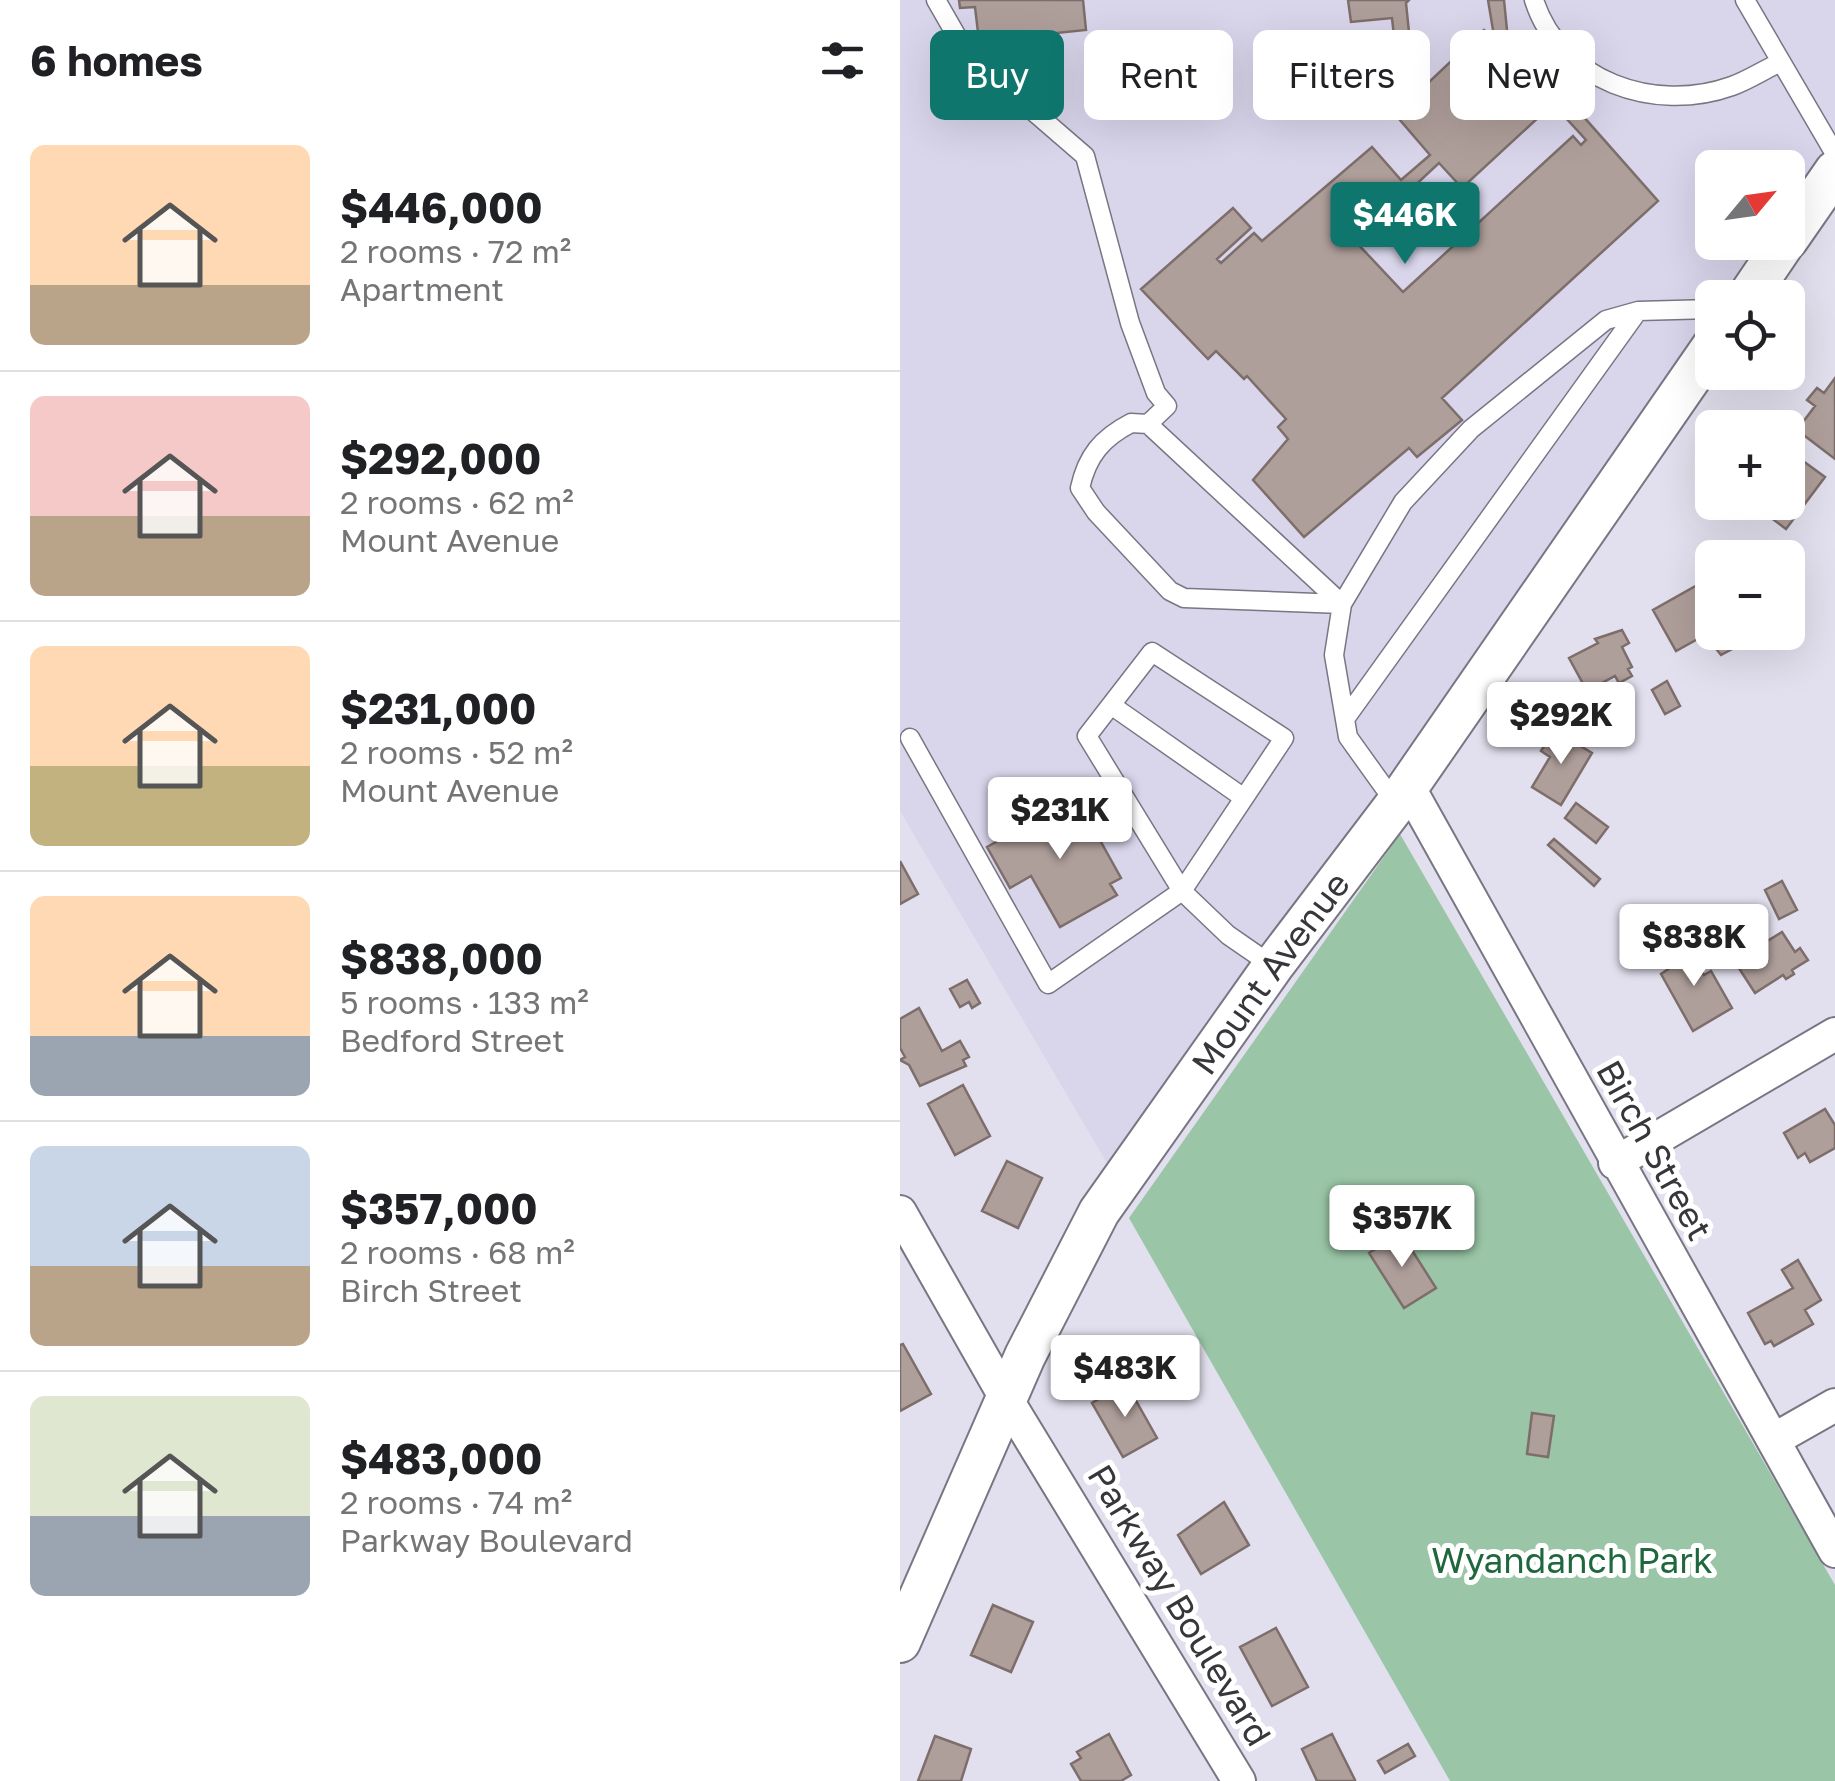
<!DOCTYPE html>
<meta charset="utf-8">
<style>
:root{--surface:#fff;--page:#f6f6f6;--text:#202124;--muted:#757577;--line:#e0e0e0;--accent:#0f766e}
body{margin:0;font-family:"Golos Text",sans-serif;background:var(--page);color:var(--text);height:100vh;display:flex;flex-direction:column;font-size:38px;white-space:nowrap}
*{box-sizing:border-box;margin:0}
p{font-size:32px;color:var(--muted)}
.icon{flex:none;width:55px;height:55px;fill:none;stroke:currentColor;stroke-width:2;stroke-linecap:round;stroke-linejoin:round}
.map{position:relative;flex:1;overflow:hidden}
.details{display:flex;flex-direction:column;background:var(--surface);width:900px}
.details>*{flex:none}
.top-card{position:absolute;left:30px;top:30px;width:755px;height:90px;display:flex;gap:20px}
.needle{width:65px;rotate:61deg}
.tools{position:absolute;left:795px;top:150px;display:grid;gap:20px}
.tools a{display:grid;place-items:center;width:110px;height:110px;border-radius:15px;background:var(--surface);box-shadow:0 10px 40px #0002;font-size:50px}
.price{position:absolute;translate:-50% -85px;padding:0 22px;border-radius:10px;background:#fff;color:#222;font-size:32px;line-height:65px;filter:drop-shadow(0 2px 5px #0008)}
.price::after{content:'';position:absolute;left:50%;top:60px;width:30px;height:22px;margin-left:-15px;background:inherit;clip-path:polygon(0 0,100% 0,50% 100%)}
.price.active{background:var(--accent);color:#fff}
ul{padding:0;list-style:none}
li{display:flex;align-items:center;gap:30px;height:250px;padding:0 30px}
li+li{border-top:2px solid var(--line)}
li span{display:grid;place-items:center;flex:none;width:280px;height:200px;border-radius:15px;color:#555}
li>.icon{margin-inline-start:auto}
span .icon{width:120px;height:120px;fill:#fffc;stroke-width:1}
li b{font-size:42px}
h2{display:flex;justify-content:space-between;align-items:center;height:120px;padding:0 30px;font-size:42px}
.tag{padding:0 35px;border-radius:15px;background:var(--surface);box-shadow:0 10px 40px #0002;font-size:35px;line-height:90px}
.tag.active{background:var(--accent);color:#fff}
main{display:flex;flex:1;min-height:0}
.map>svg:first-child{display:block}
.built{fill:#d9d6ec}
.green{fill:#9ac5a6}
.building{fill:#af9f9b;stroke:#7d6e6b;stroke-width:2.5;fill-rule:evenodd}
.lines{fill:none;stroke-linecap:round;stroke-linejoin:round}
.service-casing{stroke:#787683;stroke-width:21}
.minor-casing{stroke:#787683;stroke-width:36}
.tertiary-casing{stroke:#787683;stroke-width:44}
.service{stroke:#fff;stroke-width:18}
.minor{stroke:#fff;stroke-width:32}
.tertiary{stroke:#fff;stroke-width:40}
.labels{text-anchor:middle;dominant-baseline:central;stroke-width:10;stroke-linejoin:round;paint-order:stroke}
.street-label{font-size:35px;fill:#37363b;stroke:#fff}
.park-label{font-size:35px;fill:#1f673d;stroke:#fff}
</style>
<main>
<section class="details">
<h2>6 homes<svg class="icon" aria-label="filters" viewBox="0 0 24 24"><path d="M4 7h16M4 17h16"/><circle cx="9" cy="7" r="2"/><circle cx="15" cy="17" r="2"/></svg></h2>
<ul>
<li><span style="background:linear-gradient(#ffd9b3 70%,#b9a48a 0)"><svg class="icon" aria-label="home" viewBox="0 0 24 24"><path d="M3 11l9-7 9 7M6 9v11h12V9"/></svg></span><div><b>$446,000</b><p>2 rooms · 72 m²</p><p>Apartment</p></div></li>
<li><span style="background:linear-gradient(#f6c9c9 60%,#b9a48a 0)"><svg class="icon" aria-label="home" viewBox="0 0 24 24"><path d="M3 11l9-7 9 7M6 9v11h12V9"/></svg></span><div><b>$292,000</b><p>2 rooms · 62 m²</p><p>Mount Avenue</p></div></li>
<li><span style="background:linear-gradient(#ffd9b3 60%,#c2b280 0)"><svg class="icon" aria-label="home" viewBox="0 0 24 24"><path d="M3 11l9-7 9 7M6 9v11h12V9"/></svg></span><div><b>$231,000</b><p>2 rooms · 52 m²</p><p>Mount Avenue</p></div></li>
<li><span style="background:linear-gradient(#ffd9b3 70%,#9aa5b1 0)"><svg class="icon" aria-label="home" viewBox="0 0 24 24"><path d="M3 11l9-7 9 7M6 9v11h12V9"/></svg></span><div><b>$838,000</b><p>5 rooms · 133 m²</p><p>Bedford Street</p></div></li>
<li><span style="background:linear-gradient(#c9d6e8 60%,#b9a48a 0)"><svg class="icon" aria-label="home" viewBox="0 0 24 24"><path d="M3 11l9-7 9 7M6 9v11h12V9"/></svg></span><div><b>$357,000</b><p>2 rooms · 68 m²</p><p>Birch Street</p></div></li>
<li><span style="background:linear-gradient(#dfe7d0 60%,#9aa5b1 0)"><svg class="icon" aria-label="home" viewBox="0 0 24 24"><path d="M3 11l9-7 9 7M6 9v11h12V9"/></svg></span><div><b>$483,000</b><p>2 rooms · 74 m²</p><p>Parkway Boulevard</p></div></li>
</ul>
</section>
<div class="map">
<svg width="935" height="1781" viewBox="0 0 935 1781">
<rect width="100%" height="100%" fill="#e2e0ee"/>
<path class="built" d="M 0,0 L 935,0 L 935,137 L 888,206 L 888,168 L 812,168 L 812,242 L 862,243 L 824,297 L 812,298 L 812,314 L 214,1175 L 0,811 Z"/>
<path class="green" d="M 500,834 L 935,1585 L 935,1781 L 550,1781 L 229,1218 Z"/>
<path class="building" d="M 59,0 L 183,0 L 186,30 L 79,41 L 75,7 L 60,8 Z
M 448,0 L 509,0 L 506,3 L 513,71 L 526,85 L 584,30 L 595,42 L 588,0 L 604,0 L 607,30 L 758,201 L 542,398 L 562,420 L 517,457 L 509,448 L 404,537 L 353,480 L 388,439 L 378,427 L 386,419 L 347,376 L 344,379 L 316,351 L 308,359 L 241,289 L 333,208 L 351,228 L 317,259 L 321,263 L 354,233 L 362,241 L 472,147 L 501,180 L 530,155 L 494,113 L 513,96 L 499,82 L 492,18 L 451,22 ZM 653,104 L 686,140 L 681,145 L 673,136 L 503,292 L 455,241 L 539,163 L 562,188 Z
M 935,378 L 935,459 L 897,430 L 915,406 L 907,400 L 917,388 L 924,393 Z
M 888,450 L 925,477 L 886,529 L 850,502 L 888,502 Z
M 801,583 L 812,602 L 812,632 L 829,632 L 832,637 L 828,639 L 834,648 L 821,655 L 805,635 L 776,651 L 753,610 Z
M 722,630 L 729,643 L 722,647 L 732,667 L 728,669 L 732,676 L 719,683 L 715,676 L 687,691 L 669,658 L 698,643 L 695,639 Z
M 767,681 L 780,706 L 765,714 L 752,690 Z
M 654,730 L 692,753 L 661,805 L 632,787 L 650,757 L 641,751 Z
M 176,797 L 221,878 L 210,884 L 217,895 L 160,927 L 131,876 L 110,888 L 87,847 Z
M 676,803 L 708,827 L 696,843 L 665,818 Z
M 654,839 L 700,879 L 694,886 L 648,845 Z
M 0,861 L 18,894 L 0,904 Z
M 882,881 L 897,910 L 879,919 L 865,890 Z
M 882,932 L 895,952 L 900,948 L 908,960 L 892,970 L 894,974 L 886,979 L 883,975 L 855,993 L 835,962 L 853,950 L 849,943 L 859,937 L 864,943 Z
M 785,944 L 804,975 L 811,971 L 832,1008 L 793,1031 L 761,974 L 770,968 L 763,957 Z
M 67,980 L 80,1003 L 72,1008 L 69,1002 L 60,1007 L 50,989 Z
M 19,1008 L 42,1051 L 60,1041 L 69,1057 L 63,1060 L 66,1066 L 20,1086 L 9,1065 L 0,1060 L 5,1057 L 0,1048 L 0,1019 Z
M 63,1085 L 90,1136 L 55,1155 L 28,1104 Z
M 925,1109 L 935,1125 L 935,1148 L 910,1162 L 905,1153 L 898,1158 L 884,1133 Z
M 107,1161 L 142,1178 L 118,1228 L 82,1211 Z
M 501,1233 L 536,1288 L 504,1308 L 469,1253 Z
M 898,1260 L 921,1300 L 905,1310 L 913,1324 L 874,1346 L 871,1341 L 865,1344 L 848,1313 L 893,1288 L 882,1270 Z
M 3,1344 L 31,1394 L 0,1411 L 0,1345 Z
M 226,1383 L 257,1438 L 223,1457 L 192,1403 Z
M 632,1413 L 654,1416 L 648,1457 L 627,1454 Z
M 324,1502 L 349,1545 L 301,1574 L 278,1535 Z
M 93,1605 L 133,1622 L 111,1672 L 71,1655 Z
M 376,1628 L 408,1687 L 372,1706 L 340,1647 Z
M 209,1734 L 231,1775 L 221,1781 L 181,1781 L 171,1764 L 181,1758 L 177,1752 Z
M 432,1734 L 455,1780 L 454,1781 L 417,1781 L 402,1749 Z
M 35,1736 L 71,1749 L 61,1781 L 18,1781 Z
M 508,1744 L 515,1756 L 485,1773 L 478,1761 Z"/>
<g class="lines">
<defs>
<path id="service" d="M 36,0 L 67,54 L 185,156 L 230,323 L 256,393 L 267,406 L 248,424
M 634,0 C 660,81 754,114 832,86 C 849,80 865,69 881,62
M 845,0 L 935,154
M 231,423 L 248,424 L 442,604 L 284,598 L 270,591 L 196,512 L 180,488 C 187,456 202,438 231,423 Z
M 252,652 L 384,738 L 282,891 L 187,736 Z
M 211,705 L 344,798
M 445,719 L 738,311
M 10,738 L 148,984 L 282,891 L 328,935 L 373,966
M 496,804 L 448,737 L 434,655 L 442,604 L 503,502 L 571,429 L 706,320 L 738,311 L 812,309"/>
<path id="minor" d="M 508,786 L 935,1551
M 715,1163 L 935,1034
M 0,1212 L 107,1400 L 339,1781
M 875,1439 L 935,1405"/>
<g id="tertiary">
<path d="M 888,239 L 935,171"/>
<path d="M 847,298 L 885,242"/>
<path id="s1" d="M 0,1642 L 125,1356 L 199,1212 L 373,966 L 496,804 L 812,347"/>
</g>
</defs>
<use href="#service" class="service-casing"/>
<use href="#minor" class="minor-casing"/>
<use href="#tertiary" class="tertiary-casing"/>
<use href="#service" class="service"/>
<use href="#minor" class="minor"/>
<use href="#tertiary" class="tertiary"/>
</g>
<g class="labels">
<g class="street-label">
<text stroke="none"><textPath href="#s1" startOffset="768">Mount Avenue</textPath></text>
<text transform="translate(755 1150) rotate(61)">Birch Street</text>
<text transform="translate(280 1605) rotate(59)">Parkway Boulevard</text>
</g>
<g class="park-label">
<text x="672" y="1560">Wyandanch Park</text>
</g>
</g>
</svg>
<div class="tools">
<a><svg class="needle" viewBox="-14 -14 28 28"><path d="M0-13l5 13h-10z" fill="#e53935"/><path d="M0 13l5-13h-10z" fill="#757577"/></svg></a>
<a><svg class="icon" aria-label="locate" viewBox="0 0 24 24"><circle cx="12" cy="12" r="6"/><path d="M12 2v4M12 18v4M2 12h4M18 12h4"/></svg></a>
<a>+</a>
<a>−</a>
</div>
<b class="price active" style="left:505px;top:267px">$446K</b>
<b class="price" style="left:661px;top:767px">$292K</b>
<b class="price" style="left:160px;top:862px">$231K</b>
<b class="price" style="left:794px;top:989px">$838K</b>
<b class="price" style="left:502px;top:1270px">$357K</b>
<b class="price" style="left:225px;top:1420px">$483K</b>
<div class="top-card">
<a class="tag active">Buy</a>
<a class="tag">Rent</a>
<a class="tag">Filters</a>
<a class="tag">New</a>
</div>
</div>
</main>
